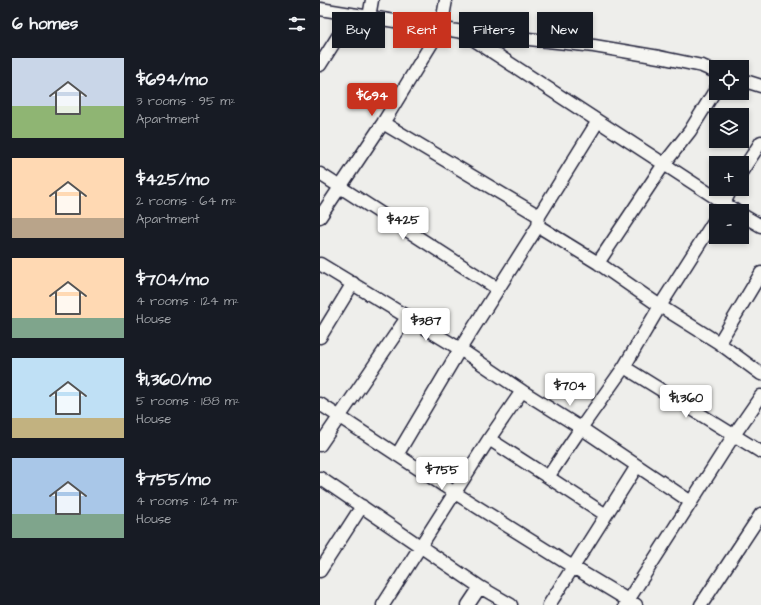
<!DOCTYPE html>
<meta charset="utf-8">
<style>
:root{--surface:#171b24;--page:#20242c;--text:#f1f3f6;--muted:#9ea1a6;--accent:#c8321e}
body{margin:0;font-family:"Architects Daughter",sans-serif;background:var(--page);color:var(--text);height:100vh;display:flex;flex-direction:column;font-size:15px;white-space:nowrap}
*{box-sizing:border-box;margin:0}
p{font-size:13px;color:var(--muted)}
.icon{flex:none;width:22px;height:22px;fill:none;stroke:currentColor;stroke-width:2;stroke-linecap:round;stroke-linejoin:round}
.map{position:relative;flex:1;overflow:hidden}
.drawer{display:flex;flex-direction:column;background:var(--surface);width:320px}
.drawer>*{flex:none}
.top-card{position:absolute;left:12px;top:12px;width:369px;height:36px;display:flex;gap:8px}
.controls{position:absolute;left:389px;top:60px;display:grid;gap:8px}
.controls a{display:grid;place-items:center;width:40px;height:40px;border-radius:0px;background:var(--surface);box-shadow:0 2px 6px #0003;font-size:20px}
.price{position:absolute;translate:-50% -34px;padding:0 9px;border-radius:4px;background:#fff;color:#222;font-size:13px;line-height:26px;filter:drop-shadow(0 1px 2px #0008)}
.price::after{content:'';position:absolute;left:50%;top:24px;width:12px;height:9px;margin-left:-6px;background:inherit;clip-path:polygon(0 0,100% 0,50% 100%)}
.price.selected{background:var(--accent);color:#fff}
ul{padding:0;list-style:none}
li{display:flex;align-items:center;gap:12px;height:100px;padding:0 12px}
li span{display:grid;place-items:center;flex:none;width:112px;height:80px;border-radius:0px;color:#555}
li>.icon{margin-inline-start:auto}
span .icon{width:48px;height:48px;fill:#fffc;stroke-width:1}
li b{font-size:17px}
h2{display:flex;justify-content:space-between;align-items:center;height:48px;padding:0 12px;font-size:17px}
.tag{padding:0 14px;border-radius:0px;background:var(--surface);box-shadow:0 2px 6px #0003;font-size:14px;line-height:36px}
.tag.selected{background:var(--accent);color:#fff}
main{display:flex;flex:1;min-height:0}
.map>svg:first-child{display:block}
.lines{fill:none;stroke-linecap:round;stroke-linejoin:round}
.street-casing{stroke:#22223b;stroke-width:15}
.street{stroke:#f6f6f2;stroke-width:12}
</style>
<main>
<section class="drawer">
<h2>6 homes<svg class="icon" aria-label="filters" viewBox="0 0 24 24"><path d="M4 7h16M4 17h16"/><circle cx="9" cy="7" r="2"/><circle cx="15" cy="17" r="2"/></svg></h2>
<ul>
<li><span style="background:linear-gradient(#c9d6e8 60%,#8fb573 0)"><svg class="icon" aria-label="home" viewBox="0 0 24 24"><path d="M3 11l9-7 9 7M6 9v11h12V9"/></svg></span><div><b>$694/mo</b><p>3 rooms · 95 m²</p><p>Apartment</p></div></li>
<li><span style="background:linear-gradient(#ffd9b3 75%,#b9a48a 0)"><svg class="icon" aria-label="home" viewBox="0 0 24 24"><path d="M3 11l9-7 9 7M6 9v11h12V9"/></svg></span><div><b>$425/mo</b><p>2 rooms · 64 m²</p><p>Apartment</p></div></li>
<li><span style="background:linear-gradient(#ffd9b3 75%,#7fa58c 0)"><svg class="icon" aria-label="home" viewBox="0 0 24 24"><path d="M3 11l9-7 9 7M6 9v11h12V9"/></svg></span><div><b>$704/mo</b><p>4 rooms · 124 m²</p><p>House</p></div></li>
<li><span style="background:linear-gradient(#bfe0f5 75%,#c2b280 0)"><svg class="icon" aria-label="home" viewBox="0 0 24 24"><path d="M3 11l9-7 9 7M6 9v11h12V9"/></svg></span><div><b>$1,360/mo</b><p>5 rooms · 188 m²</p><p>House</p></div></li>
<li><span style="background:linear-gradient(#a9c7e8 70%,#7fa58c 0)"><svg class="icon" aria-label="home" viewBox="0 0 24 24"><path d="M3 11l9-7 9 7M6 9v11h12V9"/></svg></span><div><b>$755/mo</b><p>4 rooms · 124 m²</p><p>House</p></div></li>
</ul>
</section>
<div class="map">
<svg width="441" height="605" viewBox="0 0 441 605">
<rect width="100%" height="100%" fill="#eeeeeb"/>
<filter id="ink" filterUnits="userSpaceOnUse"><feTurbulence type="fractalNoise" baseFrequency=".025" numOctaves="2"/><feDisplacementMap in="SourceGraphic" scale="8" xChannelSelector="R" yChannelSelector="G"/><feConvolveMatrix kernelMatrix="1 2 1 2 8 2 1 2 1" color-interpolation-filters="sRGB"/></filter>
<g filter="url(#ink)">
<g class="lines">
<defs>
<path id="street" d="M 0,9 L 143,32 L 274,46 L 339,57 L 382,66 L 396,72
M 49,17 L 52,0
M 145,34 L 278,121
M 0,65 L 32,14
M 422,80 L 441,86
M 63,123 L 219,216
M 422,171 L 441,142
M 0,174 L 178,289
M 401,210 L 411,189
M 416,211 L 278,121 L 219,216 L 218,226 L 278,263 L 340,306 L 399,343 L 441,374
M 422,215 L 441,226
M 0,217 L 63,123 L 121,28 L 126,0
M 218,226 L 140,349 L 202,391 L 261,428 L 304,367 L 340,306 L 396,218
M 278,263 L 344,164 L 370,131 L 396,89
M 0,264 L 140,349 L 77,455
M 0,337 L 33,283
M 399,343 L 441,273
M 304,367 L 441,452
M 0,404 L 135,493 L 253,567 L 316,605
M 169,439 L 228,477
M 0,445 L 88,316
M 0,478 L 160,587 L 148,605
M 286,515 L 317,466
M 0,571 L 42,506
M 160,587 L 191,605
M 63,605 L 169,439 L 202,391
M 229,605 L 286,515 L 228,477 L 261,428 L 371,502
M 305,605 L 414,435 L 441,396
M 381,605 L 441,514"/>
</defs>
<use href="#street" class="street-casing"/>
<use href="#street" class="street"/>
</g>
</g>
</svg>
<div class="controls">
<a><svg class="icon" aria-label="locate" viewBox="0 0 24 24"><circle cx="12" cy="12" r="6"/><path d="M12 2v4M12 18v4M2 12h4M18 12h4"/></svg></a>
<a><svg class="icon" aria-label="layers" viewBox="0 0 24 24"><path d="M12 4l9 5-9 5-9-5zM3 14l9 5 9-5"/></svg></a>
<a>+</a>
<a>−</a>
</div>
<b class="price selected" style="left:52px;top:117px">$694</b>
<b class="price" style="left:83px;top:241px">$425</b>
<b class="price" style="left:106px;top:342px">$387</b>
<b class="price" style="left:250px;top:407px">$704</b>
<b class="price" style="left:366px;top:419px">$1,360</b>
<b class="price" style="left:122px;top:491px">$755</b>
<div class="top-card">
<a class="tag">Buy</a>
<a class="tag selected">Rent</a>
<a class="tag">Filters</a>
<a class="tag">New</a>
</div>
</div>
</main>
